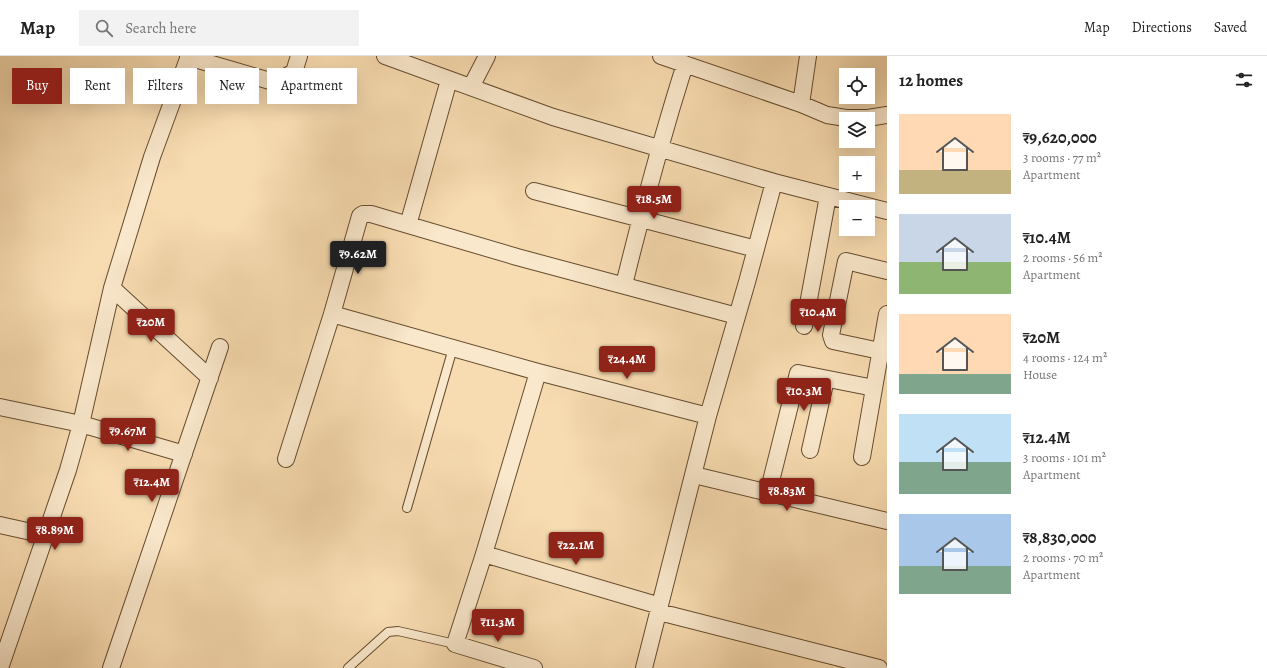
<!DOCTYPE html>
<meta charset="utf-8">
<style>
:root{--surface:#fff;--page:#f2f2f2;--text:#222;--muted:#767676;--line:#e0e0e0;--accent:#8f2418}
body{margin:0;font-family:Alegreya,serif;background:var(--page);color:var(--text);height:100vh;display:flex;flex-direction:column;font-size:15px;white-space:nowrap}
*{box-sizing:border-box;margin:0}
p{font-size:13px;color:var(--muted)}
.icon{flex:none;width:22px;height:22px;fill:none;stroke:currentColor;stroke-width:2;stroke-linecap:round;stroke-linejoin:round}
.map{position:relative;flex:1;overflow:hidden}
.panel{display:flex;flex-direction:column;background:var(--surface);width:380px}
.panel>*{flex:none}
.top-card{position:absolute;left:12px;top:12px;width:380px;height:36px;display:flex;gap:8px}
.buttons{position:absolute;left:839px;top:12px;display:grid;gap:8px}
.buttons a{display:grid;place-items:center;width:36px;height:36px;border-radius:0px;background:var(--surface);box-shadow:0 4px 16px #0002;font-size:20px}
.price{position:absolute;translate:-50% -34px;padding:0 9px;border-radius:4px;background:var(--accent);color:#fff;font-size:13px;line-height:26px;filter:drop-shadow(0 1px 2px #0008)}
.price::after{content:'';position:absolute;left:50%;top:24px;width:12px;height:9px;margin-left:-6px;background:inherit;clip-path:polygon(0 0,100% 0,50% 100%)}
.price.current{background:#222;color:#fff}
ul{padding:0;list-style:none}
li{display:flex;align-items:center;gap:12px;height:100px;padding:0 12px}
li span{display:grid;place-items:center;flex:none;width:112px;height:80px;border-radius:0px;color:#555}
li>.icon{margin-inline-start:auto}
span .icon{width:48px;height:48px;fill:#fffc;stroke-width:1}
li b{font-size:17px}
h2{display:flex;justify-content:space-between;align-items:center;height:48px;padding:0 12px;font-size:17px}
.tag{padding:0 14px;border-radius:0px;background:var(--surface);box-shadow:0 4px 16px #0002;font-size:14px;line-height:36px}
.tag.current{background:var(--accent);color:#fff}
header{display:flex;align-items:center;gap:24px;box-sizing:border-box;height:56px;padding:0 20px;background:var(--surface);border-bottom:1px solid var(--line)}
header strong{font-size:19px}
nav{display:flex;gap:22px;margin-inline-start:auto;font-size:14px}
.search{width:280px;height:36px;background:var(--page);display:flex;align-items:center;gap:10px;box-sizing:border-box;padding:0 14px;border-radius:0px;color:var(--muted);font-size:15px}
main{display:flex;flex:1;min-height:0}
.map>svg:first-child{display:block}
.lines{fill:none;stroke-linecap:round;stroke-linejoin:round}
.lane-casing{stroke:#664c2e;stroke-width:10}
.street-casing{stroke:#664c2e;stroke-width:18}
.lane{stroke:#fae8cc;stroke-width:8}
.street{stroke:#fae8cc;stroke-width:16}
</style>
<header>
<strong>Map</strong>
<div class="search"><svg class="icon" aria-label="search" viewBox="0 0 24 24"><circle cx="10" cy="10" r="6"/><path d="M15 15l6 6"/></svg>Search here</div>
<nav><a>Map</a><a>Directions</a><a>Saved</a></nav>
</header>
<main>
<div class="map">
<svg width="887" height="612" viewBox="0 0 887 612">
<rect width="100%" height="100%" fill="#f8dcb1"/>
<filter id="stains"><feTurbulence type="fractalNoise" baseFrequency=".005" numOctaves="4"/><feColorMatrix values="0 0 0 0 .2 0 0 0 0 .09 0 0 0 0 .02 0 0 0 .5 -.17"/></filter>
<radialGradient id="worn" r=".72"><stop offset=".6" stop-color="#630" stop-opacity="0"/><stop offset="1" stop-color="#630" stop-opacity=".3"/></radialGradient>
<g class="lines">
<defs>
<path id="lane" d="M 407,452 L 453,292
M 348,612 L 388,576 L 398,575 L 455,588"/>
<path id="street" d="M 385,0 L 553,61 L 774,126 L 887,155
M 661,0 L 801,48 L 827,59 L 846,62 L 868,62 L 887,59
M 188,1 L 270,25 L 283,22 L 294,16 L 299,0
M 471,31 L 487,0
M 801,48 L 808,0
M 534,135 L 756,193
M 408,169 L 449,24
M 624,229 C 642,155 662,81 685,8
M 112,232 L 210,322
M 332,258 L 538,316 L 708,360
M 804,270 L 828,140
M 880,295 L 833,285 L 831,279 L 846,205 L 887,215
M 0,351 L 81,368 L 112,232 L 152,101 L 189,0
M 810,394 L 826,323
M 862,401 L 887,258
M 286,403 L 332,258 L 360,160 L 363,158 L 371,158 L 517,201 L 737,260
M 694,419 L 887,465
M 768,437 L 798,317 L 874,332
M 0,469 L 45,479
M 484,498 L 660,550
M 659,556 L 879,612
M 0,612 L 68,414 L 81,368 L 184,398
M 111,612 L 220,291
M 534,612 L 455,588 L 484,498 L 538,316
M 644,612 L 708,360 L 747,226 L 774,126"/>
</defs>
<use href="#lane" class="lane-casing"/>
<use href="#street" class="street-casing"/>
<use href="#lane" class="lane"/>
<use href="#street" class="street"/>
</g>
<rect width="100%" height="100%" filter="url(#stains)"/>
<rect width="100%" height="100%" fill="url(#worn)"/>
</svg>
<div class="buttons">
<a><svg class="icon" aria-label="locate" viewBox="0 0 24 24"><circle cx="12" cy="12" r="6"/><path d="M12 2v4M12 18v4M2 12h4M18 12h4"/></svg></a>
<a><svg class="icon" aria-label="layers" viewBox="0 0 24 24"><path d="M12 4l9 5-9 5-9-5zM3 14l9 5 9-5"/></svg></a>
<a>+</a>
<a>−</a>
</div>
<b class="price" style="left:654px;top:164px">₹18.5M</b>
<b class="price current" style="left:358px;top:219px">₹9.62M</b>
<b class="price" style="left:818px;top:277px">₹10.4M</b>
<b class="price" style="left:151px;top:287px">₹20M</b>
<b class="price" style="left:627px;top:324px">₹24.4M</b>
<b class="price" style="left:804px;top:356px">₹10.3M</b>
<b class="price" style="left:128px;top:396px">₹9.67M</b>
<b class="price" style="left:152px;top:447px">₹12.4M</b>
<b class="price" style="left:787px;top:456px">₹8.83M</b>
<b class="price" style="left:55px;top:495px">₹8.89M</b>
<b class="price" style="left:576px;top:510px">₹22.1M</b>
<b class="price" style="left:498px;top:587px">₹11.3M</b>
<div class="top-card">
<a class="tag current">Buy</a>
<a class="tag">Rent</a>
<a class="tag">Filters</a>
<a class="tag">New</a>
<a class="tag">Apartment</a>
</div>
</div>
<section class="panel">
<h2>12 homes<svg class="icon" aria-label="filters" viewBox="0 0 24 24"><path d="M4 7h16M4 17h16"/><circle cx="9" cy="7" r="2"/><circle cx="15" cy="17" r="2"/></svg></h2>
<ul>
<li><span style="background:linear-gradient(#ffd9b3 70%,#c2b280 0)"><svg class="icon" aria-label="home" viewBox="0 0 24 24"><path d="M3 11l9-7 9 7M6 9v11h12V9"/></svg></span><div><b>₹9,620,000</b><p>3 rooms · 77 m²</p><p>Apartment</p></div></li>
<li><span style="background:linear-gradient(#c9d6e8 60%,#8fb573 0)"><svg class="icon" aria-label="home" viewBox="0 0 24 24"><path d="M3 11l9-7 9 7M6 9v11h12V9"/></svg></span><div><b>₹10.4M</b><p>2 rooms · 56 m²</p><p>Apartment</p></div></li>
<li><span style="background:linear-gradient(#ffd9b3 75%,#7fa58c 0)"><svg class="icon" aria-label="home" viewBox="0 0 24 24"><path d="M3 11l9-7 9 7M6 9v11h12V9"/></svg></span><div><b>₹20M</b><p>4 rooms · 124 m²</p><p>House</p></div></li>
<li><span style="background:linear-gradient(#bfe0f5 60%,#7fa58c 0)"><svg class="icon" aria-label="home" viewBox="0 0 24 24"><path d="M3 11l9-7 9 7M6 9v11h12V9"/></svg></span><div><b>₹12.4M</b><p>3 rooms · 101 m²</p><p>Apartment</p></div></li>
<li><span style="background:linear-gradient(#a9c7e8 65%,#7fa58c 0)"><svg class="icon" aria-label="home" viewBox="0 0 24 24"><path d="M3 11l9-7 9 7M6 9v11h12V9"/></svg></span><div><b>₹8,830,000</b><p>2 rooms · 70 m²</p><p>Apartment</p></div></li>
</ul>
</section>
</main>
